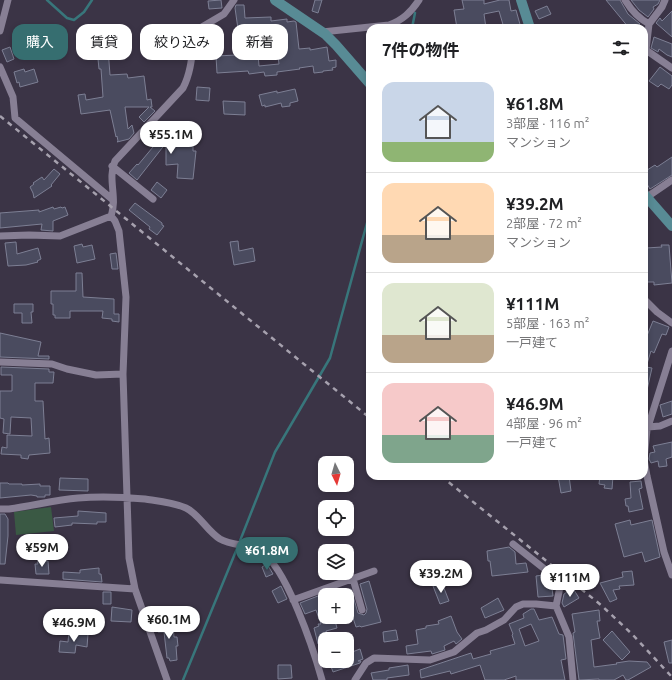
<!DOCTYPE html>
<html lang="ja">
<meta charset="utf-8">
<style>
:root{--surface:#fff;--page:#f2f2f2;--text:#202124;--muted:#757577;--line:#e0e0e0;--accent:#366e70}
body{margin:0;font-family:Ubuntu,"Noto Sans JP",sans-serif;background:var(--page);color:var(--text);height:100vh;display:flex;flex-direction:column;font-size:15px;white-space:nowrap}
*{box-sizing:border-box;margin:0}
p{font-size:13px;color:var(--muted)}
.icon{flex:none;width:22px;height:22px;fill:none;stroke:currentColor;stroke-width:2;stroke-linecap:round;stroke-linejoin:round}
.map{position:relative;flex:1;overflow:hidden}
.drawer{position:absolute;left:366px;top:24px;width:282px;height:456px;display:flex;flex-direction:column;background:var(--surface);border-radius:12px;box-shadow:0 2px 6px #0003}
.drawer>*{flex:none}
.hud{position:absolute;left:12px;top:24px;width:294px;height:36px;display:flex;gap:8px}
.needle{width:26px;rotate:175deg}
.controls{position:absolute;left:318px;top:456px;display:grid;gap:8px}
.controls a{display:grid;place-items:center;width:36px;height:36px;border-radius:8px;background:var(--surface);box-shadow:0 2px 6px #0003;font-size:20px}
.price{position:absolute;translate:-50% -34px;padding:0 9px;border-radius:14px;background:#fff;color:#222;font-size:13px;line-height:26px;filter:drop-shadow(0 1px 2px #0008)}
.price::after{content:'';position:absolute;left:50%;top:24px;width:12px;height:9px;margin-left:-6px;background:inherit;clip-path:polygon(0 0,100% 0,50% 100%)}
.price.active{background:var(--accent);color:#fff}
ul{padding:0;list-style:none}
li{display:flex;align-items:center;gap:12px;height:100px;padding:0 16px}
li+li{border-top:1px solid var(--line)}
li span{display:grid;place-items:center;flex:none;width:112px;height:80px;border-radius:12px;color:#555}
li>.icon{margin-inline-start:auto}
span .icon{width:48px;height:48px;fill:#fffc;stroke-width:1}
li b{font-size:17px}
h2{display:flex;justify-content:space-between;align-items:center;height:48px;padding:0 16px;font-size:17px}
.pill{padding:0 14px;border-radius:12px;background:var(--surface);box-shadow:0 2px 6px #0003;font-size:14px;line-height:36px}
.pill.active{background:var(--accent);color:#fff}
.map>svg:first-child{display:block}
.green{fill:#3a5944}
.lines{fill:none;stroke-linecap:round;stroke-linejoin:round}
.stream{stroke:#38767b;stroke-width:2.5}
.building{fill:#4a4b5f;stroke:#7d7f94;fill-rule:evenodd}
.minor{stroke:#877f94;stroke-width:7}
.major{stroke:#588b95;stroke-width:10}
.rail{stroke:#a6a1ae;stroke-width:2.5;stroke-dasharray:5 5;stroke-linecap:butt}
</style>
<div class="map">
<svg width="672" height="680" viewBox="0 0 672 680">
<rect width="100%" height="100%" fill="#3b3446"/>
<path class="green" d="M 51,507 L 54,531 L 16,535 L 14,512 Z"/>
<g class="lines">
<path class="stream" d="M 47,0 L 67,18 L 74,20 L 84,12 L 92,0
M 412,28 L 415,13
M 183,680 L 236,551 L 275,452 L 330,358 L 370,212"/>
</g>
<path class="building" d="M 221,0 L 222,8 L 209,9 L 208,1 Z
M 315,0 L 322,0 L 318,13 L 312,11 Z
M 462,0 L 484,0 L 484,4 L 500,0 L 509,0 L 511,11 L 516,10 L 521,28 L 504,28 L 499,11 L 484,14 L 486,28 L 457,28 L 454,10 L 464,9 Z
M 606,0 L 620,0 L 628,14 L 640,24 L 636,28 L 629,28 Z
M 631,0 L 660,0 L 658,4 L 653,7 L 654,9 L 648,17 L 639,10 Z
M 236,5 L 244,5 L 245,18 L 271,17 L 271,21 L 287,19 L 287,22 L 294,21 L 296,22 L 299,49 L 310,48 L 310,50 L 327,47 L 329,61 L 336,60 L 336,67 L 332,68 L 333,70 L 323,71 L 323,72 L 314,73 L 313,66 L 299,68 L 300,69 L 277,72 L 277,75 L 265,76 L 264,72 L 249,74 L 248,71 L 217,73 L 216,56 L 258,54 L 259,66 L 279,64 L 277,49 L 254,53 L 252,39 L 250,39 L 248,28 L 238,29 L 235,8 Z
M 547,6 L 551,14 L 539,19 L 535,11 Z
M 672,11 L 672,37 L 656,23 L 660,18 L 662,21 Z
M 654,37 L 672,44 L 672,57 L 667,55 L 659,49 L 658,52 L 651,48 Z
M 10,47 L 14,59 L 7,62 L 2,50 Z
M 100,49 L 108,49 L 110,75 L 127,74 L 128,78 L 144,76 L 147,100 L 151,99 L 152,107 L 150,107 L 155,111 L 144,122 L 139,117 L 149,107 L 125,107 L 128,129 L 132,125 L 134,133 L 129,139 L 117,142 L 118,141 L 117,136 L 116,137 L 110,110 L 81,114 L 78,95 L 85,94 L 86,100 L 103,97 L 101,69 L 99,69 L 98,59 L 101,59 Z
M 660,67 L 672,76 L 672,85 L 669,89 L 661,84 L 658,87 L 649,81 Z
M 24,69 L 25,72 L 34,69 L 38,82 L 20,87 L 19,82 L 17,83 L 14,72 Z
M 197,87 L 210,88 L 209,101 L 196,100 Z
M 295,89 L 298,101 L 290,103 L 290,106 L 282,107 L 281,103 L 265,107 L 265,105 L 262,106 L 259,95 L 277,91 L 277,93 Z
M 223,101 L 245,102 L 245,115 L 224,114 Z
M 161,135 L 185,135 L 185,137 L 193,137 L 193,151 L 196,151 L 193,179 L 177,178 L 178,164 L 166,165 L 166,143 L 137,180 L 129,173 L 137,164 L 138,165 L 153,147 L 146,143 L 150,136 L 161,143 Z
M 672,157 L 672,175 L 650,189 L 644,179 L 644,172 L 655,165 L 657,167 Z
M 54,169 L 60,174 L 51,185 L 52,186 L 34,198 L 33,193 L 30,187 L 34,184 L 33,183 L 42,177 L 44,180 Z
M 157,182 L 167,190 L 161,198 L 151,190 Z
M 135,203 L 162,223 L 162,225 L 164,226 L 157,235 L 149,229 L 150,227 L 129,210 Z
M 53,207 L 54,209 L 61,207 L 62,208 L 65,207 L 68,215 L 53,221 L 53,231 L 41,230 L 42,224 L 0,228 L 0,213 L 39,210 L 39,212 Z
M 238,241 L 239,251 L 253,248 L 255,261 L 234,265 L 230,242 Z
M 16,242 L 17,254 L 38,248 L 41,259 L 37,261 L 38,262 L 26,265 L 8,266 L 5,243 Z
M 82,244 L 83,247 L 92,245 L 95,259 L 77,263 L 74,246 Z
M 661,245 L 669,245 L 672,283 L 654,285 L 654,282 L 644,282 L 644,251 L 646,250 L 646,248 L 662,247 Z
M 116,253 L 118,269 L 112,269 L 110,254 Z
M 76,273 L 82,273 L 83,297 L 114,299 L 114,314 L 119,314 L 119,322 L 112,321 L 112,319 L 102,318 L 103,311 L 70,311 L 70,318 L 55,318 L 55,315 L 53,315 L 53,304 L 51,304 L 51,291 L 76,291 Z
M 14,304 L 33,304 L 33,312 L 31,312 L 32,323 L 22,323 L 22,313 L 14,313 Z
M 653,321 L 669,327 L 666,335 L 662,334 L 654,353 L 651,351 L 646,367 L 652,368 L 647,390 L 644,390 L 644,343 Z
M 0,333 L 41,342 L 38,356 L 49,356 L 49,359 L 0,357 Z
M 1,367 L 49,369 L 49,372 L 54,372 L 53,383 L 35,383 L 35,401 L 43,401 L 45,439 L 49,438 L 50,453 L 29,455 L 28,459 L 21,458 L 21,455 L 1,454 L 2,447 L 7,448 L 7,435 L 32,436 L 31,418 L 11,417 L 10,434 L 3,433 L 4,419 L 0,418 L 0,391 L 12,391 L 12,375 L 1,375 Z
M 672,401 L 672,414 L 663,417 L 660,405 Z
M 672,442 L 672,457 L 666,459 L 667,466 L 659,467 L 658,461 L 651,463 L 649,459 L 650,453 L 655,452 L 653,446 Z
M 558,476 L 569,476 L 571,491 L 561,493 Z
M 600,476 L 613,476 L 612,489 L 604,488 L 605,485 L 599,484 Z
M 60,478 L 88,479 L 88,491 L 59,490 Z
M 641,481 L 642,488 L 639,489 L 643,509 L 629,512 L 628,506 L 626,506 L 625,499 L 631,498 L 630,482 Z
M 0,483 L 8,483 L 9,484 L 22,484 L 22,485 L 40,484 L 40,486 L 50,486 L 50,495 L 45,495 L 45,497 L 37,497 L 37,496 L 31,495 L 0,498 Z
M 78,511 L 106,513 L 106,522 L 97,522 L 97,524 L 72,523 L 72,525 L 55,527 L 54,518 L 78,516 Z
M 0,514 L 5,514 L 8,519 L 8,536 L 5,564 L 0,564 Z
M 630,520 L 631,525 L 652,520 L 660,557 L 645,562 L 642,552 L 624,557 L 615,524 Z
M 509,547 L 515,552 L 516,564 L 526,563 L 528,572 L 492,576 L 490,561 L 488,561 L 487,551 Z
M 48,561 L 49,574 L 36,574 L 35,564 L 38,564 L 37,562 Z
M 267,564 L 273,574 L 266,577 L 262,567 Z
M 99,568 L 99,574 L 101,574 L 102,582 L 63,579 L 63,572 L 80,573 L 80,570 Z
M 632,571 L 634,585 L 619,586 L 620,589 L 613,590 L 617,599 L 610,602 L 600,583 L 623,577 L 622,572 Z
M 543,575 L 544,577 L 548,578 L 549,589 L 552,588 L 553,596 L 538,597 L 536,576 Z
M 369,581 L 381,622 L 361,627 L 360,626 L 356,627 L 352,615 L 349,616 L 347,609 L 347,590 L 351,589 L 358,613 L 364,615 L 366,613 L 367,609 L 360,584 Z
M 442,583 L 449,601 L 440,604 L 433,586 Z
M 281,586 L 287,599 L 278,603 L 272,591 Z
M 570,590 L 571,591 L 574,590 L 579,598 L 564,607 L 562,603 L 564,594 Z
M 103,592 L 111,592 L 111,604 L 103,604 Z
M 323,594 L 325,600 L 325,620 L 334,617 L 337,628 L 326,631 L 328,639 L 325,639 L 325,642 L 318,644 L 314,628 L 319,626 L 318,624 L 321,624 L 316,610 L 305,614 L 300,603 Z
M 498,598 L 504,610 L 485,618 L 481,608 Z
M 112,607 L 132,610 L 131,622 L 111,621 Z
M 531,609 L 534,609 L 539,620 L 552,617 L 559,634 L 563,635 L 566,659 L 561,660 L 565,680 L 516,680 L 516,676 L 504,680 L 485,680 L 480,665 L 451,674 L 450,671 L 421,678 L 420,670 L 471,653 L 473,659 L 491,654 L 490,651 L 515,644 L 512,635 L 513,634 L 509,624 L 524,618 L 523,614 ZM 531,624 L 539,641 L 525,646 L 519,629 Z
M 599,610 L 600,621 L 597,621 L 600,638 L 591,640 L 594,667 L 617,664 L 616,663 L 629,661 L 647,662 L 651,667 L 628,680 L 626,680 L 623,675 L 614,680 L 599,680 L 599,679 L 579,680 L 573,633 L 575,632 L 572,614 Z
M 451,616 L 457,632 L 462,639 L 456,644 L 454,641 L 444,646 L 445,650 L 432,654 L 431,651 L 407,654 L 406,646 L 418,644 L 416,630 L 426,628 L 426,626 L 439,624 L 438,621 Z
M 167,623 L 168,624 L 173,624 L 174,637 L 177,637 L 178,646 L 176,646 L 177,660 L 170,661 L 169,658 L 167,658 L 164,632 L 158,632 L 158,624 Z
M 396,630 L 398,640 L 384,642 L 383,632 Z
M 612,631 L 630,652 L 622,660 L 603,640 Z
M 69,632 L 88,634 L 87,647 L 76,645 L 75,653 L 59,652 L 60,641 L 68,642 Z
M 672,640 L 672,663 L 669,663 L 664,642 Z
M 360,649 L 363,659 L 358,661 L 361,661 L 360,663 L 333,672 L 329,661 L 347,661 L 347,654 Z
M 278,665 L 291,665 L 292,678 L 278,679 Z
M 408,665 L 409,675 L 387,678 L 387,680 L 373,680 L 371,673 L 389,670 L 389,668 Z"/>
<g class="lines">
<path class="minor" d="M 625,0 C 631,10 638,18 649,24
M 0,31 L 8,0
M 322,32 L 389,25 C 403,20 411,12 419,0
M 646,50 L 672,68
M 644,53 L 646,50 L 649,24 L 662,7 L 665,0
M 0,67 L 13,97 L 15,118 L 113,200
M 112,166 L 153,199
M 647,197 L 672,180
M 0,236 L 29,235 L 60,236 L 111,216
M 644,299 L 657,312 L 672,323
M 672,351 L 647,430 L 644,459 L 647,476 L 664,552 L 672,575
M 0,362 L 52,364 L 67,369 L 96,375 L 123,374
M 648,427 L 660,426 L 672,421
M 0,509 L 9,509 C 32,506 55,500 78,498 C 100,496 123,497 145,499 C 159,501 173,502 186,508 C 199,514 207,531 220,539 C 232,546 248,544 260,551 C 286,565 314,651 322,680
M 513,544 L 561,582 L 556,606
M 353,579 L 362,610
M 0,580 L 135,589
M 293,600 L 374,571
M 167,680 L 135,589 L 129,558 L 123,374 L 126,297 L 119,231 L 115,221 L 111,216 C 118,198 107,179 115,161 L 183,88 C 192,71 192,51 195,31 L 224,14 L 234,0
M 355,680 L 366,663 L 374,658 L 430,660 L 454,652 L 477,633 L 486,630 L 504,620 L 516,607 L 523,604 L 536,604 L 556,606 L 569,637 L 573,680"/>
<path class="major" d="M 275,0 L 325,34 L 336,45 L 370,84
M 521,0 L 530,28
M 644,194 L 672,226"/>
<path class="rail" d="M 0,116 L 370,418
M 441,476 L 601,605 L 632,634 L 672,677"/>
</g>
</svg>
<div class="controls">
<a><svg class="needle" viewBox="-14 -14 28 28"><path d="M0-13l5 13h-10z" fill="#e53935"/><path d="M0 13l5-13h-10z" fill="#757577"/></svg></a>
<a><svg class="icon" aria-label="locate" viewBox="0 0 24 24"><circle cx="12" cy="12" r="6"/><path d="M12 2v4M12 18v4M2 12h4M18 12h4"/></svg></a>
<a><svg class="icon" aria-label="layers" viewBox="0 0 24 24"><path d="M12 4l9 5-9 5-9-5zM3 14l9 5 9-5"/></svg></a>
<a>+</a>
<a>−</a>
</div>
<b class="price" style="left:171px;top:155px">¥55.1M</b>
<b class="price" style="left:42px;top:568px">¥59M</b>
<b class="price active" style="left:267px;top:571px">¥61.8M</b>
<b class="price" style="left:441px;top:594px">¥39.2M</b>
<b class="price" style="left:570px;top:598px">¥111M</b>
<b class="price" style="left:169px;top:640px">¥60.1M</b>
<b class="price" style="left:74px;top:643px">¥46.9M</b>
<div class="hud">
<a class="pill active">購入</a>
<a class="pill">賃貸</a>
<a class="pill">絞り込み</a>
<a class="pill">新着</a>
</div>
<section class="drawer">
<h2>7件の物件<svg class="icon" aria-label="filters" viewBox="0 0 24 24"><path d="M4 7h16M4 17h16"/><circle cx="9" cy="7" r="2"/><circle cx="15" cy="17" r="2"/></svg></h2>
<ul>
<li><span style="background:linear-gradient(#c9d6e8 75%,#8fb573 0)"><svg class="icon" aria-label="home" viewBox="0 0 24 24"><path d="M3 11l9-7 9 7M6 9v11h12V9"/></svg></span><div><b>¥61.8M</b><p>3部屋 · 116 m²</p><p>マンション</p></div></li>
<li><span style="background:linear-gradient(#ffd9b3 65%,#b9a48a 0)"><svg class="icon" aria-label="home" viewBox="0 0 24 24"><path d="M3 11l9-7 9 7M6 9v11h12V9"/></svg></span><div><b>¥39.2M</b><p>2部屋 · 72 m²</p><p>マンション</p></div></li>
<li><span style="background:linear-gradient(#dfe7d0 65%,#b9a48a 0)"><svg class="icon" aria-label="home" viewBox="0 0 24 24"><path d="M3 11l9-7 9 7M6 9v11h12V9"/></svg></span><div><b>¥111M</b><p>5部屋 · 163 m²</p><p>一戸建て</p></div></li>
<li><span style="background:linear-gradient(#f6c9c9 65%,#7fa58c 0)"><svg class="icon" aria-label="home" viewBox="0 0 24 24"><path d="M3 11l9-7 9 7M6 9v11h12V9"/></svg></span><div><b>¥46.9M</b><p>4部屋 · 96 m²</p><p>一戸建て</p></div></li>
</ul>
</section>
</div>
